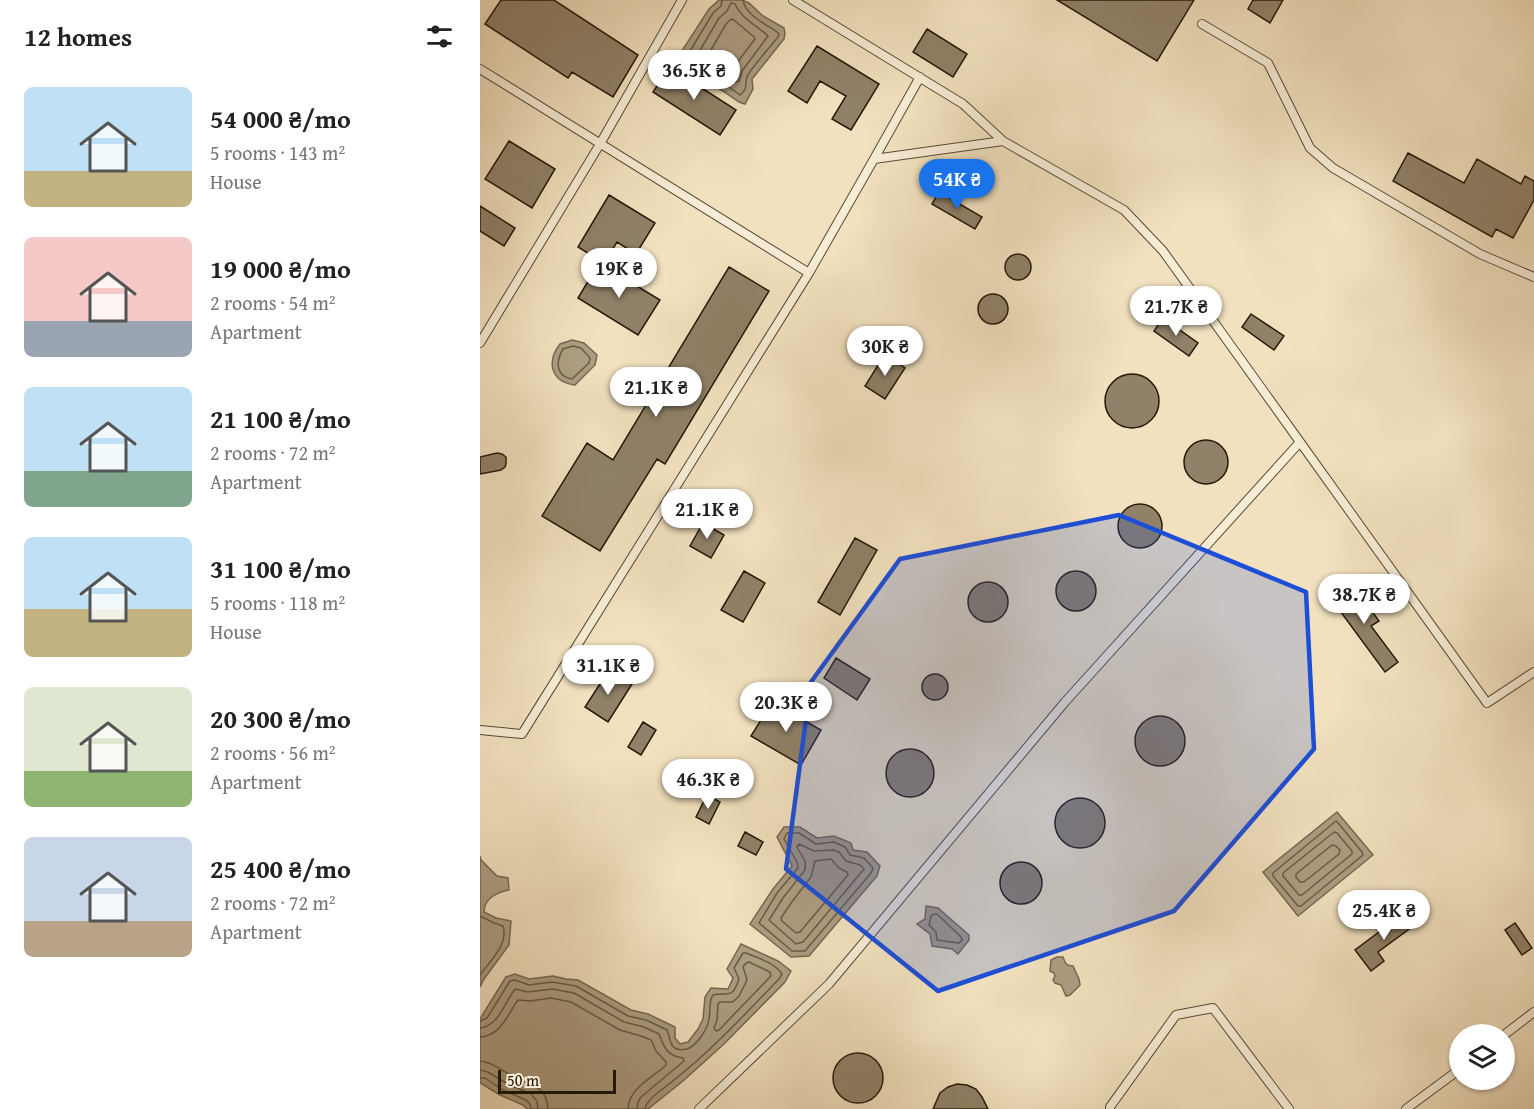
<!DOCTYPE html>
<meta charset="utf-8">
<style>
:root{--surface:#fff;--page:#f2f2f2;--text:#222;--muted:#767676;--accent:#1a73e8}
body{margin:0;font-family:"Gentium Book Plus",serif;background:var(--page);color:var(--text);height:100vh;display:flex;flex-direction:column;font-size:22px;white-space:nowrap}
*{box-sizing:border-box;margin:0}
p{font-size:20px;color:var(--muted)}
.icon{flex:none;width:33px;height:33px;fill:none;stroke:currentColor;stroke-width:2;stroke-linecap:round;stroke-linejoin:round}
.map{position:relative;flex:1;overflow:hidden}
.side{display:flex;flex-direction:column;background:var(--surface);width:480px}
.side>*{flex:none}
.buttons{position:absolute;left:969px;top:1024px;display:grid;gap:12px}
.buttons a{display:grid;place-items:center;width:66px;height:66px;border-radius:50%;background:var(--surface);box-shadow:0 2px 4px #0004;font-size:30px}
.scale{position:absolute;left:18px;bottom:15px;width:118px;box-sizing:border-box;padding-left:6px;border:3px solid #251909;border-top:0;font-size:16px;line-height:21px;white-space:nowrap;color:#251909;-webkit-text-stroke:4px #f7ecd5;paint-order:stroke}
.price{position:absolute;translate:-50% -51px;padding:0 14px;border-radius:21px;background:#fff;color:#222;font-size:20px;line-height:39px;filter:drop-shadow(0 2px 3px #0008)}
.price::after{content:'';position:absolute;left:50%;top:36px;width:18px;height:14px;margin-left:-9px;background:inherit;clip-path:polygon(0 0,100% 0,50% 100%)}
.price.current{background:var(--accent);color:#fff}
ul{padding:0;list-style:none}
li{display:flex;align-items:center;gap:18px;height:150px;padding:0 24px}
li span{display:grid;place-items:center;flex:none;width:168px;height:120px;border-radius:9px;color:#555}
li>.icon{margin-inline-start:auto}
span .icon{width:72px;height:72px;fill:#fffc;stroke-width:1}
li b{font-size:26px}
h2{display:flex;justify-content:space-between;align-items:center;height:72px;padding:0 24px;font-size:26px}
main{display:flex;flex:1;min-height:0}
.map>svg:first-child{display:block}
.water{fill:#ac9d81;stroke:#766851;stroke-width:1.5}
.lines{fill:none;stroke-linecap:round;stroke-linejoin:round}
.shore{stroke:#685b45;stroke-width:1.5}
.building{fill:#908168;stroke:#251909;stroke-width:1.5}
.service-casing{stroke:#584b36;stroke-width:10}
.service{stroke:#f7ecd5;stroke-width:8}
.marked{fill:#1d4ed8;fill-opacity:0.2;stroke:#1d4ed8;stroke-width:4.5;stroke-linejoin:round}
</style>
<main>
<section class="side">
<h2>12 homes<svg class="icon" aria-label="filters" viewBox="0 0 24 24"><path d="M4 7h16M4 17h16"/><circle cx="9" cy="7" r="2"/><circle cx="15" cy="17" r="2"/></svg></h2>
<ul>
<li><span style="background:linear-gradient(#bfe0f5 70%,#c2b280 0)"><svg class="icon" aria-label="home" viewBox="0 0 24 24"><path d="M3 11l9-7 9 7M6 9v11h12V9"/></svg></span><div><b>54 000 ₴/mo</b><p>5 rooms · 143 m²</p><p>House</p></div></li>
<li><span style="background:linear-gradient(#f6c9c9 70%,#9aa5b1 0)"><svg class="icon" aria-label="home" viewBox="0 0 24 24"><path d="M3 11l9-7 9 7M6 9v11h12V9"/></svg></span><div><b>19 000 ₴/mo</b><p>2 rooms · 54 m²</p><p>Apartment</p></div></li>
<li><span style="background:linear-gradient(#bfe0f5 70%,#7fa58c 0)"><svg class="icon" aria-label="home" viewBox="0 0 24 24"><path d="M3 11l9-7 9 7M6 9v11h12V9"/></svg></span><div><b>21 100 ₴/mo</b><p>2 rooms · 72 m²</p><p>Apartment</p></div></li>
<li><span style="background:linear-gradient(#bfe0f5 60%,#c2b280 0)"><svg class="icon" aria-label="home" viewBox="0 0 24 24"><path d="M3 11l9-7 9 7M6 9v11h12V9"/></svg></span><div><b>31 100 ₴/mo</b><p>5 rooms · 118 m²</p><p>House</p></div></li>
<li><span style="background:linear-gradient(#dfe7d0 70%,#8fb573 0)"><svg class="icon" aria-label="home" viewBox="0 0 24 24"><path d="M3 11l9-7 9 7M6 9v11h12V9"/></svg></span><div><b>20 300 ₴/mo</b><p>2 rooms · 56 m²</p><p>Apartment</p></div></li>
<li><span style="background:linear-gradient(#c9d6e8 70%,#b9a48a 0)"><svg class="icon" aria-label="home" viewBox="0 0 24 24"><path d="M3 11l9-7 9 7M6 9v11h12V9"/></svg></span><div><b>25 400 ₴/mo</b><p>2 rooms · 72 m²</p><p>Apartment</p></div></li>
</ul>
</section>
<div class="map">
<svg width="1054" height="1109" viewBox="0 0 1054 1109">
<rect width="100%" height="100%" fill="#f2e1bf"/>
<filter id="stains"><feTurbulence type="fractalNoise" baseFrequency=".00333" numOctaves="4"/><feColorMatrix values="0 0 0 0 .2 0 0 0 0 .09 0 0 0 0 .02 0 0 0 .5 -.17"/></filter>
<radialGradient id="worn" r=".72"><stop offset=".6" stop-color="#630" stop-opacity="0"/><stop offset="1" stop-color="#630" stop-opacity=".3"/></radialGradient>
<path class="water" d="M 239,0 L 262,0 L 269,3 L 283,16 L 304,28 L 305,33 L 304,39 L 272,79 L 273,89 L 265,104 L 259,102 L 243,91 L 198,65 L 198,57 L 229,9 Z
M 92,340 L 104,343 L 117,355 L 115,365 L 95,385 C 71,382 66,362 80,344 Z
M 857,812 L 893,855 L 818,916 L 783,872 Z
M 304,827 L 320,827 L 337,838 L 354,836 L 371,843 L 373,850 L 387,852 L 400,866 L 397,876 L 329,956 L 311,957 L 270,924 L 293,889 L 312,866 L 297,837 Z
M 0,856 L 1,860 L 17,876 L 28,878 L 29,890 C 18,892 4,898 4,912 L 16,918 L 31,921 L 29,945 L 4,979 L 0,987 Z
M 446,906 L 458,908 L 489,935 L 489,940 L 478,954 L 472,949 L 452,946 L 450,934 L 437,924 L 445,919 Z
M 261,944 L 298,961 L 311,971 L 305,982 L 244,1044 L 203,1081 L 168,1109 L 47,1109 L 43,1105 L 20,1095 L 0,1083 L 0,1019 L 26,977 L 35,974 L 49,979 L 73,976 L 86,979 L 98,980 L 151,1010 L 168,1014 L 195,1027 L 195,1038 L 200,1044 L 208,1042 L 218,1029 L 223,1019 L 225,997 L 231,988 L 248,989 L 253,978 L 247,969 Z
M 577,957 L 583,957 C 585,963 586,966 593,966 L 599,979 L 600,985 L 590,995 L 586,996 L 581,985 L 575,983 L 573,980 L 575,976 L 574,973 L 570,971 L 571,960 Z"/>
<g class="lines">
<path class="shore" d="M 242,0 L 241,6 L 233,13 L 204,61 L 217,70 L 246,85 L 260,95 C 269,87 264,86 267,77 C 269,70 292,45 298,37 L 299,34 L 297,32 C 286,24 265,15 263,0
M 251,3 L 255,4 C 262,20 277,25 288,36 L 262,71 L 259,81 L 256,82 L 221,64 L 215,59 L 239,18 L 247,11 Z
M 251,19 L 254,20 L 274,37 L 275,39 L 253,68 L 251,69 L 229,58 L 228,55 L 246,24 Z
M 93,346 L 101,348 L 110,358 L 109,363 L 92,379 C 75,376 76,361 83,349 Z
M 856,821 L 858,823 L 882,852 L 883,855 L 821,906 L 818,906 L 793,876 L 793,873 Z
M 854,832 L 857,833 L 872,851 L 872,854 L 822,895 L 819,895 L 803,876 L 803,873 Z
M 307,833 L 319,833 L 336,844 L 354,842 L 365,847 L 370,855 L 384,858 L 393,868 L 391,873 L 325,951 L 312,951 L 279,923 L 297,893 L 318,868 L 317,862 L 304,839 Z
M 319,844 L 334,851 L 353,850 L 359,852 L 366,861 L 380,865 L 384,869 L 323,942 L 316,944 L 289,920 L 303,898 L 325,870 L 325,861 L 317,847 Z
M 852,845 L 856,846 L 860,850 L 859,854 L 824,882 L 820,882 L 816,877 L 816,874 Z
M 351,859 L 359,868 L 367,872 L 368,875 L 320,932 L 316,933 L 302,921 L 301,918 L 311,903 L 331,877 L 335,861 Z
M 454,914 L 457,914 L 481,937 L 482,940 L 479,943 L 457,940 L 456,932 L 449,925 L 451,916 Z
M 0,916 L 14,923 L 23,926 C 29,944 10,961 0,975
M 269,962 L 290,972 L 291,976 L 239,1030 L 236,1031 L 234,1028 L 237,1020 L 238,1004 L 240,1002 L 253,1002 L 259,996 L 267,980 L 263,967 L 266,963 Z
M 0,1021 L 7,1018 L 30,981 L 35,980 L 49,985 L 72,982 L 96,986 L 148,1016 L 166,1020 L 187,1030 C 191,1040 189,1053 207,1049 C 217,1046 228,1028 229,1019 C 231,1010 228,1002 233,995 C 250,992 252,999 259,979 L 254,968 L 263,953 L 266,953 C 278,958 295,963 302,974 L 299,979 C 265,1014 232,1050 194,1080 C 186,1087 166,1099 165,1109
M 0,1028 C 18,1027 25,1002 35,989 L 48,992 L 72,989 L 94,993 L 144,1022 L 164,1027 L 179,1034 C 184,1047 187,1056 203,1058 L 204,1061 L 161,1097 L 158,1102 L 157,1109
M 0,1037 C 21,1036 27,1015 38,1000 L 50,1001 L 71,998 L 91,1002 L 140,1030 L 161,1036 L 171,1040 L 176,1051 L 186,1062 L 186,1065 C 173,1078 149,1087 148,1109
M 0,1061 C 13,1062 20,1070 31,1075 C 48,1084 67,1085 68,1109
M 0,1070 L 8,1072 L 26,1083 L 51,1094 L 57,1101 L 58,1109
M 0,1078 L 5,1078 L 23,1090 L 46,1100 L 50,1104 L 51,1109"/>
</g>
<path class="building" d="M 21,0 L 74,0 L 158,55 L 133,97 L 92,72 L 88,78 L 5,24 Z
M 577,0 L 714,0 L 677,61 Z
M 773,0 L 803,0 L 790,23 L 768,9 Z
M 447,29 L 487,54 L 473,77 L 433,52 Z
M 337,46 L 399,84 L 371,130 L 352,119 L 366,96 L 340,81 L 327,103 L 308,91 Z
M 189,67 L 256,110 L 240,135 L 173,92 Z
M 29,141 L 75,169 L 52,208 L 5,179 Z
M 928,153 L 984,183 L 997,159 L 1041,184 L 1045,176 L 1054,181 L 1054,200 L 1033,238 L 1016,229 L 1012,237 L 913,181 Z
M 459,192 L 502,217 L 495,229 L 452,204 Z
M 129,195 L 175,223 L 156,254 L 137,242 L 124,263 L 98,247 Z
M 0,206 L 35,228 L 24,246 L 0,231 Z
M525 267a13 13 0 1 1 26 0a13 13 0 1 1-26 0Z
M 119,263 L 180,300 L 158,335 L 98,298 Z
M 249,267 L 289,291 L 185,464 L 177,459 L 120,551 L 62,516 L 107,443 L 133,460 Z
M498 309a15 15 0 1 1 30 0a15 15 0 1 1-30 0Z
M 771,314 L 804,336 L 794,350 L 762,327 Z
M 683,318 L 718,343 L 709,356 L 674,331 Z
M 405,354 L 425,368 L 405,399 L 385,386 Z
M625 401a27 27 0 1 1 54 0a27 27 0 1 1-54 0Z
M704 462a22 22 0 1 1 44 0a22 22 0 1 1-44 0Z
M 17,453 L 22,454 L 26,457 L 26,464 L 25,467 L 21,470 L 0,474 L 0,457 Z
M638 526a22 22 0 1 1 44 0a22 22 0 1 1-44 0Z
M 223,523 L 244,535 L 231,558 L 210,546 Z
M 375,538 L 397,550 L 360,615 L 338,602 Z
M 264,571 L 285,583 L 263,622 L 241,610 Z
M576 591a20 20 0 1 1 40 0a20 20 0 1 1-40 0Z
M488 602a20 20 0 1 1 40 0a20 20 0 1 1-40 0Z
M 873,585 L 899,621 L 891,626 L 918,662 L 905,672 L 852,600 Z
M 356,658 L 390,679 L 377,700 L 344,678 Z
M 129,670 L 152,684 L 128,722 L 105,707 Z
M442 687a13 13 0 1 1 26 0a13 13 0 1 1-26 0Z
M 294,699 L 311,709 L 309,712 L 341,730 L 321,765 L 271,736 Z
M655 741a25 25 0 1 1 50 0a25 25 0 1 1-50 0Z
M 163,722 L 176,730 L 161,755 L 148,747 Z
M406 773a24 24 0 1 1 48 0a24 24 0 1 1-48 0Z
M 227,795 L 240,802 L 229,824 L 216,817 Z
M575 823a25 25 0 1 1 50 0a25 25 0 1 1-50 0Z
M 265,832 L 283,842 L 276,855 L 258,846 Z
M520 883a21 21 0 1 1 42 0a21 21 0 1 1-42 0Z
M 927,911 L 936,924 L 898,952 L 904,961 L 891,971 L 875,950 Z
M 1035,923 L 1052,948 L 1042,955 L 1025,930 Z
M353 1078a25 25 0 1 1 50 0a25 25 0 1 1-50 0Z
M 477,1084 L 487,1085 L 496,1089 L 502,1097 L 508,1109 L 453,1109 L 460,1093 L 468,1087 Z"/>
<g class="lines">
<defs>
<path id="service" d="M 313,0 L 483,104 L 523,141
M 722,24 L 788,63 L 830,148 L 853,168 L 1000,254 L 1054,277
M 0,69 L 329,273
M 394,159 L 440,77
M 0,343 L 120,144 L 202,0
M 820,442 L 1007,703 L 1054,672
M 0,730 L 42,734 L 329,273 L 394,159 L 523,141 L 644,210 L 683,251 L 820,442 L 585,702 L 349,984 L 219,1109
M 1024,1035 L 1054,1012
M 630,1109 L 630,1107 L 696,1015 L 733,1008 L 809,1109
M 926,1109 L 980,1069"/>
</defs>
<use href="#service" class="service-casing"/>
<use href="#service" class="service"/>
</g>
<path class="marked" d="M 639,515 L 826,592 L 834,749 L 694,911 L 458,991 L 306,869 L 331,682 L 420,559 Z"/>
<rect width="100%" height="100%" filter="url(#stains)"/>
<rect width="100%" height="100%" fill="url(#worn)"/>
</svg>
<div class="buttons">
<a><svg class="icon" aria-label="layers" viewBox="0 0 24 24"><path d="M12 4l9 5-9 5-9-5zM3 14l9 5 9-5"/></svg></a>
</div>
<div class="scale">50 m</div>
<b class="price" style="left:214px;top:101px">36.5K ₴</b>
<b class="price current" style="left:477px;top:210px">54K ₴</b>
<b class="price" style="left:139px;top:299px">19K ₴</b>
<b class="price" style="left:696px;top:337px">21.7K ₴</b>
<b class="price" style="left:405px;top:377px">30K ₴</b>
<b class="price" style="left:176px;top:418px">21.1K ₴</b>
<b class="price" style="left:227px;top:540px">21.1K ₴</b>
<b class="price" style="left:884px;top:625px">38.7K ₴</b>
<b class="price" style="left:128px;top:696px">31.1K ₴</b>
<b class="price" style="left:306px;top:733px">20.3K ₴</b>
<b class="price" style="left:228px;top:810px">46.3K ₴</b>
<b class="price" style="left:904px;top:941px">25.4K ₴</b>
</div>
</main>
